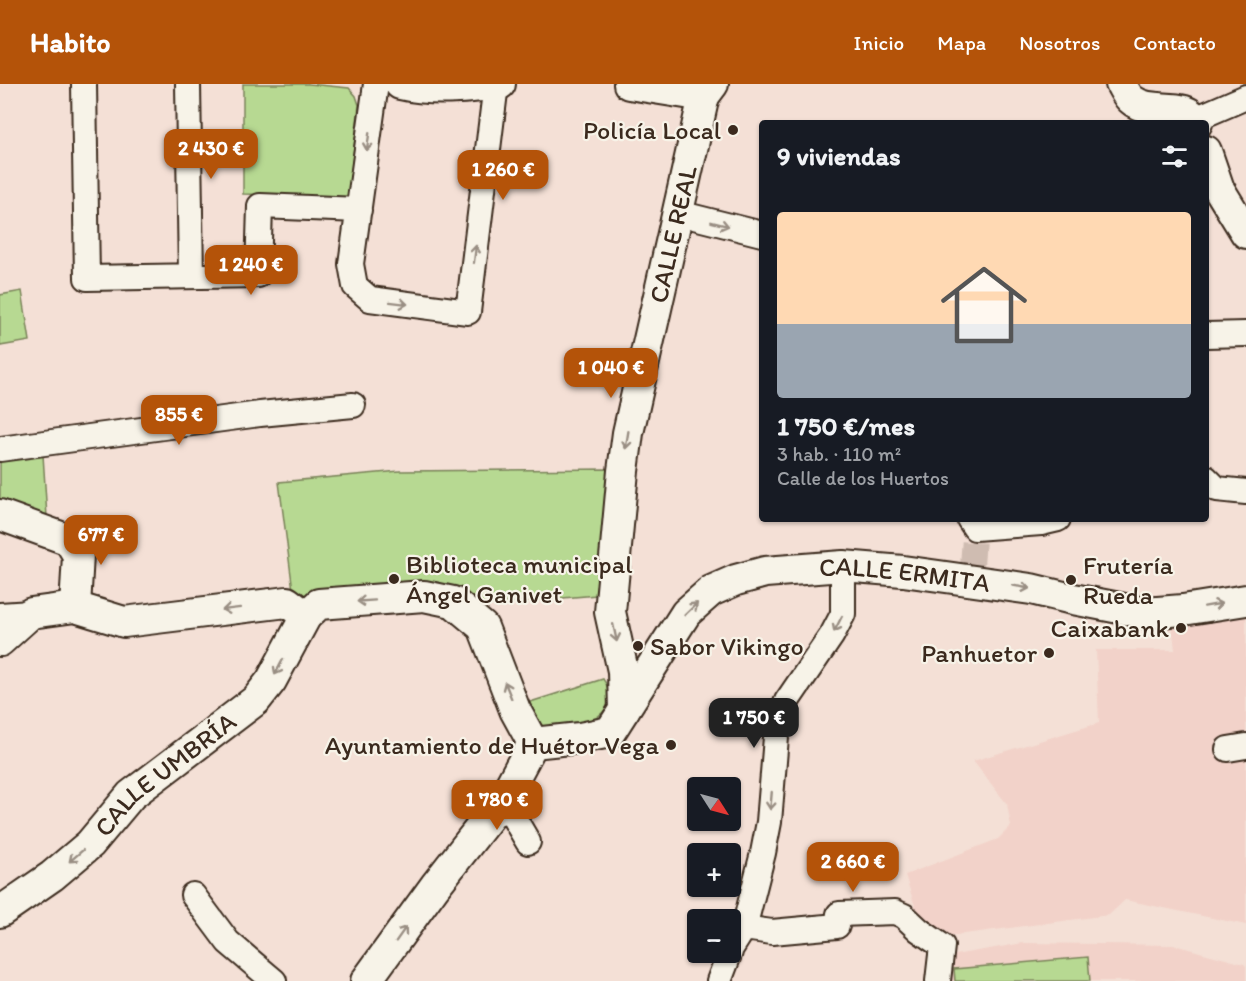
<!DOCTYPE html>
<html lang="es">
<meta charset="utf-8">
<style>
:root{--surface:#171b24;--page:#20242c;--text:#f1f3f6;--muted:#9ea1a6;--line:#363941;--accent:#b45309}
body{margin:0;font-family:Itim,sans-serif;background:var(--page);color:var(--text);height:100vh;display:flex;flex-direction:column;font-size:22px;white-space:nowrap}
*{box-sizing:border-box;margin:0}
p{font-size:20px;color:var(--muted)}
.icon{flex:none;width:33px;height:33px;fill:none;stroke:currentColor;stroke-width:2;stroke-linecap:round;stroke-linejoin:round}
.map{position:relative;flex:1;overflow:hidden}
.panel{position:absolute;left:759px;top:36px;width:450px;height:402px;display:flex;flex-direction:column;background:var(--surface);border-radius:6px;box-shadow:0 2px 4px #0004}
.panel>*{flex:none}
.needle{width:39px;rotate:126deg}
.fabs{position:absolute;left:687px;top:693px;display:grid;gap:12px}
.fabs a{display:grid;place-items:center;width:54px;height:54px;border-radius:6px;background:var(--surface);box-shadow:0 2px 4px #0004;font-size:30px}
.price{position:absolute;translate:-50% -51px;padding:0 14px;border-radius:12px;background:var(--accent);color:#fff;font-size:20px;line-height:39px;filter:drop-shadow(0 2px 3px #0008)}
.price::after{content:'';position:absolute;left:50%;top:36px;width:18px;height:14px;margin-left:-9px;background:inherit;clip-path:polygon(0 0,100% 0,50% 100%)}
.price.on{background:#222;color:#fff}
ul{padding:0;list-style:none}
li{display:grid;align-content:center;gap:12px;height:318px;padding:0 18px}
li+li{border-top:2px solid var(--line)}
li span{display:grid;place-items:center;height:186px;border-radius:6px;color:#555}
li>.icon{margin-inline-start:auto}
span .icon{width:108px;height:108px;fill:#fffc;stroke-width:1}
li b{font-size:26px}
h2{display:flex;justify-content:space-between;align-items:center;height:72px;padding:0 18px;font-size:26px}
header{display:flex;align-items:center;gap:36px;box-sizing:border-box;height:84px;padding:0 30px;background:var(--accent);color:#fff}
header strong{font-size:28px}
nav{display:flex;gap:33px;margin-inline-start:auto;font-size:21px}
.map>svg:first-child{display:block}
.built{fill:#f2d2c9}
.green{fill:#b7d992;stroke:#798258;stroke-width:1.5}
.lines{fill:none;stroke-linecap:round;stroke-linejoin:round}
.minor-tunnel{stroke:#cfbcb1;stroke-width:24;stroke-dasharray:24 12;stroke-linecap:butt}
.minor-casing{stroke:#3b2a1e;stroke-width:28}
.tertiary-casing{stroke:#3b2a1e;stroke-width:34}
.minor{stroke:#f7f3e8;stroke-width:24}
.tertiary{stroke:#f7f3e8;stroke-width:30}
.oneway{stroke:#998e83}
.poi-dot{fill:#3b2a1e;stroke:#f7f3e8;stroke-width:2}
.labels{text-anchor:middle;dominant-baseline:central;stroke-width:4.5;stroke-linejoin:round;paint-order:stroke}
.poi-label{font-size:26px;fill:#3b2a1e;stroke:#f7f3e8;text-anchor:end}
.street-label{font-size:26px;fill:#3b2a1e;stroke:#f7f3e8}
</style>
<header>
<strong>Habito</strong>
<nav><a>Inicio</a><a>Mapa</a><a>Nosotros</a><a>Contacto</a></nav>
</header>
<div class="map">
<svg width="1246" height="897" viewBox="0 0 1246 897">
<rect width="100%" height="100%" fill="#f4e0d6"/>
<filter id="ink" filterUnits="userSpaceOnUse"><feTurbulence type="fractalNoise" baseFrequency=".0167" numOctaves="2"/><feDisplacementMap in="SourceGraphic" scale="12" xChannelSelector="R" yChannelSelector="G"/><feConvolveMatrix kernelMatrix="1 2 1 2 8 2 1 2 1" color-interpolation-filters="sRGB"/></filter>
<g filter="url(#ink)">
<path class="built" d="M 1246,523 L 1246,841 L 1125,816 L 1109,831 L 941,853 L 921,841 L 905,791 L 998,755 L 1011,742 L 1007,720 L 973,677 L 1099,639 L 1096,566 L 1175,566 L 1172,539 Z
M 1023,859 L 1174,861 L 1244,880 L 1246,882 L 1246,897 L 944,897 L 949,872 Z"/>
<path class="green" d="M 243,0 L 309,0 L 349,4 L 356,12 L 359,21 L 348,113 L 243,110 Z
M 22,207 L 30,257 L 0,262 L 0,211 Z
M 43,371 L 47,433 L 0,418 L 0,377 Z
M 611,385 L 597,511 L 480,521 L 426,510 L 294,514 L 279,398 L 400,387 Z
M 603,595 C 608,602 611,609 609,617 C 602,643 569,640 548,643 C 534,641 529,631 521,621 Z
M 1088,873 L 1090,897 L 955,897 L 954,885 Z"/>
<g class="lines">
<path class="minor-tunnel" d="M 972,482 L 974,454"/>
<defs>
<path id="minor" d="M 84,0 L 87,194 L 258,191 L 260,122 L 359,126
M 188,0 L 191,192
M 376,0 L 351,180 L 355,202 L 370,215 L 468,228 L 496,0
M 1195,35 L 1246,13
M 678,129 L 762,150
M 1206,251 L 1246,250
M 0,365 L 260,330 L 353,321
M 1206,394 L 1217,405 L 1246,408
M 969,435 L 975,444 L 1041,439 L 1058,435
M 0,531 L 31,529
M 1228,665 L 1246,662
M 503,715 L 528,758
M 193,811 L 228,858 L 274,897
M 744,844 L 772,848 L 837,842 L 839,830 L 895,828 L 904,832 L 919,846 L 942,862 L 938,897
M 730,866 L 744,844 L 763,769 L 769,738 L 777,641 L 787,617 L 832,551 L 843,530 L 843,482
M 719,897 L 730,868"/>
<g id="tertiary">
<path d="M 400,0 C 433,8 466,4 500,0"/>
<path d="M 629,0 L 704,12"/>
<path d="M 1121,0 C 1124,5 1127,13 1132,16 C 1151,33 1187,14 1197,39"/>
<path d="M 1206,67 L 1219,105 L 1246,149"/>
<path d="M 0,431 L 69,456 L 78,471 L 75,523"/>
<path d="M 0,557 L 31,529 L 75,523 L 124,538 L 287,518 L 306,532"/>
<path id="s1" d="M 624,626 L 623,587 L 610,528 L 623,387 L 628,349 L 704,12 L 713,0"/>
<path id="s2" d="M 533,659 L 580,654 L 610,648 L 686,529 L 711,507 L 736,496 L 765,488 L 843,482 L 903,487 L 1031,505 L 1068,514 L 1145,529 L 1183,526 L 1246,516"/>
<path id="s3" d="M 0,828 L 52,792 L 90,760 L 131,711 L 256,616 L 271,597 L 306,532 L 319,520 L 424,512 L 453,518 L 483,543 L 515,626 L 533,659"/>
<path d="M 366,897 L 435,802 L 503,715 L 533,659"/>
</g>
</defs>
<use href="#minor" class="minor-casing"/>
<use href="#tertiary" class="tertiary-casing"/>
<use href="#minor" class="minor"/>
<use href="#tertiary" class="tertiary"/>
</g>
<defs><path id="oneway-shaft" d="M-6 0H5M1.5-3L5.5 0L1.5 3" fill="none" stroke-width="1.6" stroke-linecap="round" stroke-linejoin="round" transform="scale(1.5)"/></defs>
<g class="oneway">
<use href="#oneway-shaft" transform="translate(368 58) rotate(98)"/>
<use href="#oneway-shaft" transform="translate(720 140) rotate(14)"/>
<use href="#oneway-shaft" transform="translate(475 170) rotate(-83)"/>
<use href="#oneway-shaft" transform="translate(399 219) rotate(7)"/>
<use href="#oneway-shaft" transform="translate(627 356) rotate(99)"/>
<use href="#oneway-shaft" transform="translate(1021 503) rotate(10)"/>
<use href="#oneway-shaft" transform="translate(366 517) rotate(176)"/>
<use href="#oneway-shaft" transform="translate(1213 521) rotate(-10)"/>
<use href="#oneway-shaft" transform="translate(231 525) rotate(173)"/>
<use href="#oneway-shaft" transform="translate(691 525) rotate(-44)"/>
<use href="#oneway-shaft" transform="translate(838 540) rotate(117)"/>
<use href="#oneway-shaft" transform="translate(615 549) rotate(78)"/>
<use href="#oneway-shaft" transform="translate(279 583) rotate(118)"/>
<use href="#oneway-shaft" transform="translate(508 606) rotate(-112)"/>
<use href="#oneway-shaft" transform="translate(771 717) rotate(95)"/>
<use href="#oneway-shaft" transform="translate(76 772) rotate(139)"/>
<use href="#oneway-shaft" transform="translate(401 850) rotate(-55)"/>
</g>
</g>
<g class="poi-dot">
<circle cx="733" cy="46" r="6"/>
<circle cx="394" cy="495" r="6"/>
<circle cx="1071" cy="496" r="6"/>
<circle cx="1181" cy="544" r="6"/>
<circle cx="638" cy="562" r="6"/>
<circle cx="1049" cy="569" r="6"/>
<circle cx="671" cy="661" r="6"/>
</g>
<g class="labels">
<g class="poi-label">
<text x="721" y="46">Policía Local</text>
<text x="406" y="480" text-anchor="start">Biblioteca municipal<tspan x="406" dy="30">Ángel Ganivet</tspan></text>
<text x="1083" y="481" text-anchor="start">Frutería<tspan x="1083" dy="30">Rueda</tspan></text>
<text x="1169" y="544">Caixabank</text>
<text x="650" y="562" text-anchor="start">Sabor Vikingo</text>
<text x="1037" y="569">Panhuetor</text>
<text x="659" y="661">Ayuntamiento de Huétor Vega</text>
</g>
<g class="street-label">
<text stroke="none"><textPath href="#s1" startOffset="483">CALLE REAL</textPath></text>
<text stroke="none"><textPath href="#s2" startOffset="450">CALLE ERMITA</textPath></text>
<text stroke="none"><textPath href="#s3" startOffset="216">CALLE UMBRÍA</textPath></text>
</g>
</g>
</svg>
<div class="fabs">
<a><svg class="needle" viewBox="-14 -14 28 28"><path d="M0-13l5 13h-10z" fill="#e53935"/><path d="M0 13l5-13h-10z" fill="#9ea1a6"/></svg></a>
<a>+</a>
<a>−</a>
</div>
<b class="price" style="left:211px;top:96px">2 430 €</b>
<b class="price" style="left:503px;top:117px">1 260 €</b>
<b class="price" style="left:251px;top:212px">1 240 €</b>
<b class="price" style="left:611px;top:315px">1 040 €</b>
<b class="price" style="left:179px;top:362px">855 €</b>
<b class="price" style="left:101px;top:482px">677 €</b>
<b class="price on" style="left:754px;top:665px">1 750 €</b>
<b class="price" style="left:497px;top:747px">1 780 €</b>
<b class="price" style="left:853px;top:809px">2 660 €</b>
<section class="panel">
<h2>9 viviendas<svg class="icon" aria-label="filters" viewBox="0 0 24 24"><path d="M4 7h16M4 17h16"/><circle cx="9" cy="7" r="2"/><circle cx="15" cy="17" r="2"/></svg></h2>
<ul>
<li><span style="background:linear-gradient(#ffd9b3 60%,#9aa5b1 0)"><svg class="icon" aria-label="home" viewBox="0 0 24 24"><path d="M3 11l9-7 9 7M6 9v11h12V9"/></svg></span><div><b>1 750 €/mes</b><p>3 hab. · 110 m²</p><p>Calle de los Huertos</p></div></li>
</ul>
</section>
</div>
